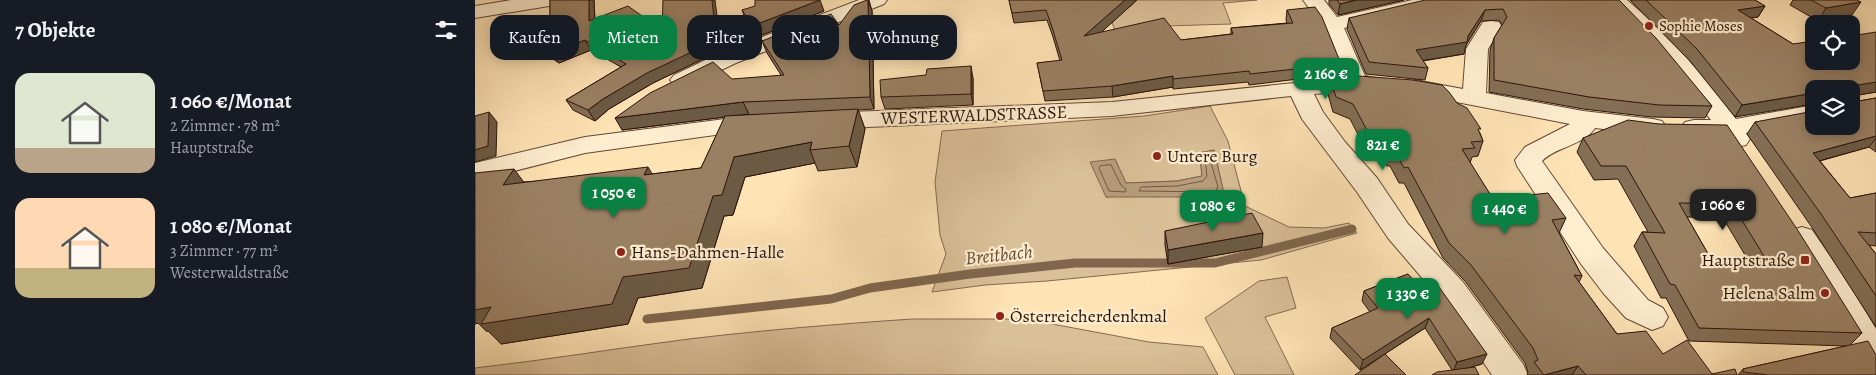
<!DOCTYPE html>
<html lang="de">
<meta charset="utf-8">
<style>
:root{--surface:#171b24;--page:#20242c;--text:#f1f3f6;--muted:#9ea1a6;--accent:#0b8043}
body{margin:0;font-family:Alegreya,serif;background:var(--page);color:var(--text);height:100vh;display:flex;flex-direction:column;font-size:19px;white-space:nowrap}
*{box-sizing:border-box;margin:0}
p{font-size:16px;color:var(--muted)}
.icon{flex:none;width:28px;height:28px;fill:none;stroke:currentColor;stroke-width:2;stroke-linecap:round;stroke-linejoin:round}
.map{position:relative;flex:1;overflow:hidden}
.side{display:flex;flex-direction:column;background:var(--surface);width:475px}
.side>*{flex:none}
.guide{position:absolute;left:15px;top:15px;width:475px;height:45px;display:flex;gap:10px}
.buttons{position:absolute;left:1330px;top:15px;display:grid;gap:10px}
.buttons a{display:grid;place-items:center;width:55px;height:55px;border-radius:10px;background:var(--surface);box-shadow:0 2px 12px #0003;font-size:25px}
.price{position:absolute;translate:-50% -42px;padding:0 11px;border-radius:10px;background:var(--accent);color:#fff;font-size:16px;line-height:32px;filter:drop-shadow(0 1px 2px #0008)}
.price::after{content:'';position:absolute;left:50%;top:30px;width:15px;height:11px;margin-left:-8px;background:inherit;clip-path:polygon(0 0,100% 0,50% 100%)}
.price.current{background:#222;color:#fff}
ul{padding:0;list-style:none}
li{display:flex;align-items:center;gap:15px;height:125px;padding:0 15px}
li span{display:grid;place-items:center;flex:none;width:140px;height:100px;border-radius:15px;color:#555}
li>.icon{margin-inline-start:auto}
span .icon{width:60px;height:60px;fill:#fffc;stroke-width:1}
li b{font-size:21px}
h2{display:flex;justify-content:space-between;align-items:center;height:60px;padding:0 15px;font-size:21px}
.pill{padding:0 18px;border-radius:15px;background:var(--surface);box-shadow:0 2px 12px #0003;font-size:18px;line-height:45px}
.pill.current{background:var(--accent);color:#fff}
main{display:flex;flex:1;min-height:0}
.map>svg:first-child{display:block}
.green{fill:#dac098;stroke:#846a51;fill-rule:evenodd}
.water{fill:#b79d7b;stroke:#80664e}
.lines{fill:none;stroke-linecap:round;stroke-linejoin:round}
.shore{stroke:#725842;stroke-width:1}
.stream{stroke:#80664e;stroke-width:9}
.street-casing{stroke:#614835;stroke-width:2}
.street{fill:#feedcf;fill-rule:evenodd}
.wall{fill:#846e55;stroke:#2d140a;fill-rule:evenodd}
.shaded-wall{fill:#6c5a45;stroke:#2d140a}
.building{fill:#9a8063;stroke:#2d140a;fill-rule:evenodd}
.poi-dot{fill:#8f2418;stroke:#feedcf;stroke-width:2}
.labels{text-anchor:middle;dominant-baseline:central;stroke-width:4.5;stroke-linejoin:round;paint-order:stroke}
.far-poi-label{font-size:15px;fill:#2d140a;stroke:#feedcf;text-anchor:start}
.street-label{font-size:18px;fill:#2d140a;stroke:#feedcf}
.poi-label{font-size:18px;fill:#2d140a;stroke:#feedcf;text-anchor:start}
.water-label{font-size:19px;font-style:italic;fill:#644b37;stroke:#feedcf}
</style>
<main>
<section class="side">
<h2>7 Objekte<svg class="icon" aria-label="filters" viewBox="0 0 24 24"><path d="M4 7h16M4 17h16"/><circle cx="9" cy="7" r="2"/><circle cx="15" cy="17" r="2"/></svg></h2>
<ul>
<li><span style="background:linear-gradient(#dfe7d0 75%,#b9a48a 0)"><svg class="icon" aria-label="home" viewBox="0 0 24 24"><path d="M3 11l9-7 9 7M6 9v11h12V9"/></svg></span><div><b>1 060 €/Monat</b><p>2 Zimmer · 78 m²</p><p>Hauptstraße</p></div></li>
<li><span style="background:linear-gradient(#ffd9b3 70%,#c2b280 0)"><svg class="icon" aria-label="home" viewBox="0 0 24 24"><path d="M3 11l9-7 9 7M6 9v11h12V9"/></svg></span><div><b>1 080 €/Monat</b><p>3 Zimmer · 77 m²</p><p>Westerwaldstraße</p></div></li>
</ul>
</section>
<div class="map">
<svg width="1401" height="375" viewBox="0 0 1401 375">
<rect width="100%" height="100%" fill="#fee3b5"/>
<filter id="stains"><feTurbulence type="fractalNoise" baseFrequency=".004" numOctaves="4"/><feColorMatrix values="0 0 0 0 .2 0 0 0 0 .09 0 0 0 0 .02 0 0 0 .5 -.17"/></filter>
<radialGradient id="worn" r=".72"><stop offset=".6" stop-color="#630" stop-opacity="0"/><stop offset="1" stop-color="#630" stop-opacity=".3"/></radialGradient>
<path class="green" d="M 598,0 L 782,0 L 748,3 L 756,24 L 691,26 L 641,33 L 633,12 Z
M 735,106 L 753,141 L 770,206 L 814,227 L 849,228 L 874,223 L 882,233 L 786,260 L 572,281 L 510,285 L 457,292 L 471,254 L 465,235 L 460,182 L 467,131 L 669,116 ZM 739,150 L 748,189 L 631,197 L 640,159 L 651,183 L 702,181 L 727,176 L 725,157 L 719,154 Z
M 812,277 L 821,308 L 790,317 L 819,375 L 760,375 L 730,318 L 784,281 Z
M 437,319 L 550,319 L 674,342 L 728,347 L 743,375 L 0,375 L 0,368 C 72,360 143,348 214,339 C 289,330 363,324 437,319 Z"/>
<path class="water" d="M 739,150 L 748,189 L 743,197 L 631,197 L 615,162 L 640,159 L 651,183 L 702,181 L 727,176 L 725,158 L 718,154 Z"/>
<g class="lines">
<path class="shore" d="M 734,156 L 743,187 L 740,192 L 664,191 L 666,187 L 702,186 L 728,181 L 732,176 L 730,158 Z
M 636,165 L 646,185 L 651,189 L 650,192 L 634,191 L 624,168 L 625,166 Z"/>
<path class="stream" d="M 172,319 L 356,299 L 395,288 L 495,274 L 600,263 L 740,263 L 877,229"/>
<defs>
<path id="street" d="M 36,0 L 84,0 L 81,4 L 74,6 L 0,18 L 0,6 Z
M 384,0 L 412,0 L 409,4 L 261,63 L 215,85 L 207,87 L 199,85 L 195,80 L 199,75 L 245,53 Z
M 828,0 L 849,0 L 862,17 L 937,0 L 973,0 L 970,4 L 869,28 L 890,76 L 900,78 L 904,83 L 900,88 L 892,90 L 839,94 L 848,112 L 870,142 L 902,178 L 933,224 L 988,282 L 1048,364 L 1053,375 L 1017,375 L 966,300 L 913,238 L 882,192 L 827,119 L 816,96 L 637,116 L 349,129 L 340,126 L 337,121 L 340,116 L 349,113 L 637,102 L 868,78 L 847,26 Z
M 1130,0 L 1152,0 C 1193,35 1229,75 1261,119 L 1339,105 L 1339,120 L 1271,133 L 1275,139 L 1271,145 L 1262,147 L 1253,145 L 1247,136 L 1219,136 L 1210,134 L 1206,128 L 1210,122 L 1219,120 L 1236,120 L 1182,53 Z
M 1016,21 L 1024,22 L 1027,27 L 1013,49 L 1011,93 L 1108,111 L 1178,119 L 1187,121 L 1191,127 L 1187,133 L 1178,135 L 1120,128 C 1108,146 1082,146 1067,161 L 1128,248 L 1173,300 L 1188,308 L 1193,317 L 1188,326 L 1177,330 L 1151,318 L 1129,294 L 1106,264 L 1042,166 L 1040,160 L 1050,147 L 1095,124 L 940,94 L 932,92 L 928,87 L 932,82 L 940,80 L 988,89 L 991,49 L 1008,22 Z
M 281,115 L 290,118 L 294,123 L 290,128 L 110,153 L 0,181 L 0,163 L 110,137 Z
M 1327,227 L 1337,230 L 1372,281 L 1401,329 L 1401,373 L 1389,369 L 1350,299 L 1312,238 L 1317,230 Z"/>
</defs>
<use href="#street" class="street-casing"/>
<use href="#street" class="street"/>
</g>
<path class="wall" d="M 75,0 L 119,0 L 120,18 L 187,30 L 246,48 L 225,54 L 228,59 L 178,83 L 134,109 L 120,121 L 98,110 L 91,100 L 146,67 L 116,50 L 84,63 L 58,46 L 51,36 L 75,26 Z
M 394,0 L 397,11 L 399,109 L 383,110 L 390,129 L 382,167 L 343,171 L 340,163 L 270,177 L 258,215 L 249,216 L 227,288 L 163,298 L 153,324 L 26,344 L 13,331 L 11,331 L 3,323 L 0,324 L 0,173 L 49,182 L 177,174 L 226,168 L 250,117 L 147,130 L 306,75 L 292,53 L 287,41 L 364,25 Z
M 534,0 L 662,0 L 625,33 L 706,40 L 756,34 L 756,28 L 812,23 L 811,20 L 812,10 L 866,64 L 864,74 L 774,85 L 773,82 L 698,89 L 698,87 L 638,97 L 570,101 L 562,63 L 585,61 L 578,37 L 572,20 L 539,23 Z
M 854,0 L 929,0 L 863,15 L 854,4 Z
M 1144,0 L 1237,106 L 1230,118 L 1177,117 L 1108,109 L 1014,92 L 1015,50 L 1019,38 L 1027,25 L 1024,20 L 1006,21 L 991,45 L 989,54 L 948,61 L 953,68 L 950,80 L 891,74 L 872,29 L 874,18 Z
M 1155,0 L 1280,0 L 1290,6 L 1283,17 L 1276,18 L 1318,44 L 1401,92 L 1384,95 L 1384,101 L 1401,98 L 1401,152 L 1394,147 L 1345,161 L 1375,198 L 1401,193 L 1401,246 L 1394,245 L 1401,254 L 1401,327 L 1336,226 L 1272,134 L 1280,122 L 1339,126 L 1376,89 L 1339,89 L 1260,117 L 1215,61 Z
M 1318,0 L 1382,0 L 1377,15 L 1343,21 L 1315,5 Z
M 267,10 L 349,11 L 282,37 L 271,21 Z
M 451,75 L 498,78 L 498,105 L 410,109 L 406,97 Z
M 855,79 L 982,103 L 1005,133 L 1008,141 L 1003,156 L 997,157 L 995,163 L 1018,199 L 1091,218 L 1084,233 L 1107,276 L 1104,282 L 1142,334 L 1188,354 L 1237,374 L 1262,375 L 1052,375 L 1053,372 L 1050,363 L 990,281 L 968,258 L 929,183 L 924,183 L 915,166 L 912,166 L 909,160 L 906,160 L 903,154 L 900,155 L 897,149 L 891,150 L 875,119 L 858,112 L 853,94 Z
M 1184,124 L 1387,333 L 1374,346 L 1401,375 L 1263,375 L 1268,369 L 1371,346 L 1214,341 L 1191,298 L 1186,298 L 1159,246 L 1167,232 L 1173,232 L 1143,179 L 1119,180 L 1102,152 L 1108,138 ZM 1212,217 L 1248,218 L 1273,260 L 1236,259 Z
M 690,231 L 787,247 L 693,264 L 690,245 Z
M 933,274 L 1007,364 L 992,368 L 977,370 L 950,328 L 885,370 L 855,338 L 857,328 L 895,312 L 887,301 L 889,291 Z"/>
<path class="shaded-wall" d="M 114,0 L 119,0 L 120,31 L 114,21 Z
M 237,0 L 240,0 L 246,48 L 225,54 L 228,59 L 178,83 L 134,109 L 120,121 L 113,110 L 128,99 L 218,45 Z
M 345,0 L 349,11 L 282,37 L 277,26 Z
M 393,0 L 397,11 L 399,109 L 395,97 Z
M 650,0 L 662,0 L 610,47 L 609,36 Z
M 881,0 L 929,0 L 863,15 L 865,4 Z
M 1386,2 L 1377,15 L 1343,21 L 1351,8 Z
M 1290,6 L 1283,17 L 1256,21 L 1263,10 Z
M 1010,10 L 1006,21 L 991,45 L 989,54 L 938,62 L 941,50 L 993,36 Z
M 110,40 L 116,50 L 84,63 L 78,53 Z
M 496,66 L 498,78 L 498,105 L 496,94 Z
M 698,76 L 698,87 L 638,97 L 637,86 Z
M 1401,82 L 1401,92 L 1376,96 L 1383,85 Z
M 1339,93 L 1339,104 L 1260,117 L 1267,105 Z
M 268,102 L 274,114 L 147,130 L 140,118 Z
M 383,109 L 390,129 L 382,167 L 374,146 Z
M 14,112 L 22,122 L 21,156 L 0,162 L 0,150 Z
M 1401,136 L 1401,138 L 1394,147 L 1329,165 L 1338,153 Z
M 337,142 L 335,150 L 340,163 L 270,177 L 258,215 L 249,216 L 227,288 L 163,298 L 153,324 L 26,344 L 13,331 L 11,331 L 3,323 L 0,324 L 0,304 L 238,196 L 259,157 Z
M 173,167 L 185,187 L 169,175 Z
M 39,169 L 54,189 L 28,185 Z
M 788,233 L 787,247 L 693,264 L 693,250 Z
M 954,318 L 950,328 L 885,370 L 888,360 Z
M 1012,354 L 1007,364 L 978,372 L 982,362 Z
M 1103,366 L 1097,375 L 1070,375 Z"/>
<path class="building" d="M 75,0 L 114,0 L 114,21 L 153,6 L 187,30 L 188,0 L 237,0 L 241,38 L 218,45 L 223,49 L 172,73 L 128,99 L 113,110 L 91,100 L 151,64 L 110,40 L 78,53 L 51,36 L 75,26 Z
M 280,0 L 345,0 L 277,26 L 267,10 L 280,6 Z
M 392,0 L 393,0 L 395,97 L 268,102 L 140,118 L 175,93 L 238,62 L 257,79 L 309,75 L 287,41 L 356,14 L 364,25 L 379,5 Z
M 534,0 L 650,0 L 609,36 L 689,18 L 706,40 L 758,34 L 756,28 L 818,23 L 812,10 L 840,7 L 847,17 L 866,64 L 775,74 L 774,71 L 698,79 L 698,76 L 637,86 L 568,91 L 562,63 L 587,60 L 577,27 L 571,10 L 537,13 Z
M 862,0 L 881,0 L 865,4 Z
M 950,0 L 1144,0 L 1181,38 L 1237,106 L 1184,105 L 1114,97 L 1019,80 L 1019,38 L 1032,17 L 1028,9 L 1010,10 L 993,36 L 992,42 L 941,50 L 953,68 L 894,62 L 874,18 Z
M 1171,0 L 1280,0 L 1290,6 L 1263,10 L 1318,44 L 1339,41 L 1339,61 L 1376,61 L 1376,36 L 1401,32 L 1401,82 L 1383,85 L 1384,101 L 1401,98 L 1401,136 L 1338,153 L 1375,198 L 1401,193 L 1401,233 L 1383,232 L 1401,254 L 1401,296 L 1346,214 L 1280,122 L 1339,111 L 1339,126 L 1376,126 L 1376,89 L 1339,89 L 1339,93 L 1267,105 L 1222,49 Z
M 1336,0 L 1382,0 L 1386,2 L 1351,8 Z
M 496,66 L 496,94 L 406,97 L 405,80 L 451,75 L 452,69 Z
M 884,76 L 938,80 L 967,85 L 974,92 L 982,103 L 992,108 L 1006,129 L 1003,129 L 1008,141 L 996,142 L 1000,148 L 987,149 L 1018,199 L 1073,193 L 1091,218 L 1077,220 L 1107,276 L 1099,275 L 1142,334 L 1171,331 L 1188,354 L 1212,340 L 1237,374 L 1260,369 L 1262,375 L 1111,375 L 1103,366 L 1069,375 L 1059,362 L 1063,360 L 1058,348 L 996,265 L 974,243 L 933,167 L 929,168 L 919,150 L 916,150 L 912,145 L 910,145 L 906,139 L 903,139 L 900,134 L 894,134 L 878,104 L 861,97 L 855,79 Z
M 383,109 L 374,146 L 335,150 L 337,142 L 259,157 L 247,195 L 238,196 L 214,268 L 148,277 L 137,304 L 6,324 L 16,307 L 0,310 L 0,173 L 39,169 L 28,185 L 173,167 L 169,175 L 226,168 L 250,116 Z
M 14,112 L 13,146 L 0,150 L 0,116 Z
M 1153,120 L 1184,124 L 1252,125 L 1322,229 L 1387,333 L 1224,328 L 1200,285 L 1195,284 L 1167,232 L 1190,233 L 1151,166 L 1126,166 L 1108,138 ZM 1204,203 L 1257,204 L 1292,261 L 1236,259 Z
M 777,213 L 788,233 L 693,250 L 690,231 Z
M 933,274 L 947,290 L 964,287 L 1012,354 L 982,362 L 954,318 L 888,360 L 857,328 L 903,308 L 889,291 Z
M 1393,341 L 1401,355 L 1401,375 L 1294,375 L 1268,372 L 1268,369 Z
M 910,354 L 931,375 L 880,375 Z
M 1000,367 L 1004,375 L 957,375 L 962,372 Z"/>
<g class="poi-dot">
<circle cx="1174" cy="26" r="5"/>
<circle cx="682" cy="156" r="5"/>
<circle cx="146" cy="252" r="5"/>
<rect x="1325" y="255" width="10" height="10" rx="2.5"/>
<circle cx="1350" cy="293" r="5"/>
<circle cx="525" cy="316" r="5"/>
</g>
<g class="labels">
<g class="far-poi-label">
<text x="1184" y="26">Sophie Moses</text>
</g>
<g class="street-label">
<text transform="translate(499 115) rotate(-2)">WESTERWALDSTRASSE</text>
</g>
<g class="poi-label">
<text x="692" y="156">Untere Burg</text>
<text x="156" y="252">Hans-Dahmen-Halle</text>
<text x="1320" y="260" text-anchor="end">Hauptstraße</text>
<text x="1340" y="293" text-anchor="end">Helena Salm</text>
<text x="535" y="316">Österreicherdenkmal</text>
</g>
<g class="water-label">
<text transform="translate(524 255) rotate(-6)">Breitbach</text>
</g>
</g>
<rect width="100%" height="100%" filter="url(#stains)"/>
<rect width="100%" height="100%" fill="url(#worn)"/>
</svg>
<div class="buttons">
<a><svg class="icon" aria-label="locate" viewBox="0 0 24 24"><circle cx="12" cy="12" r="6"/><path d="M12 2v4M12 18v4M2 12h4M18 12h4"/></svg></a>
<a><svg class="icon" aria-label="layers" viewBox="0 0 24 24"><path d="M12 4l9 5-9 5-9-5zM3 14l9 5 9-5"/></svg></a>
</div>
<b class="price" style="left:851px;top:100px">2 160 €</b>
<b class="price" style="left:908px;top:171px">821 €</b>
<b class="price" style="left:139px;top:219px">1 050 €</b>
<b class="price current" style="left:1248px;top:231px">1 060 €</b>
<b class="price" style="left:738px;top:232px">1 080 €</b>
<b class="price" style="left:1030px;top:235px">1 440 €</b>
<b class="price" style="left:933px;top:320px">1 330 €</b>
<div class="guide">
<a class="pill">Kaufen</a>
<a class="pill current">Mieten</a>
<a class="pill">Filter</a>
<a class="pill">Neu</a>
<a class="pill">Wohnung</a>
</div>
</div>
</main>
